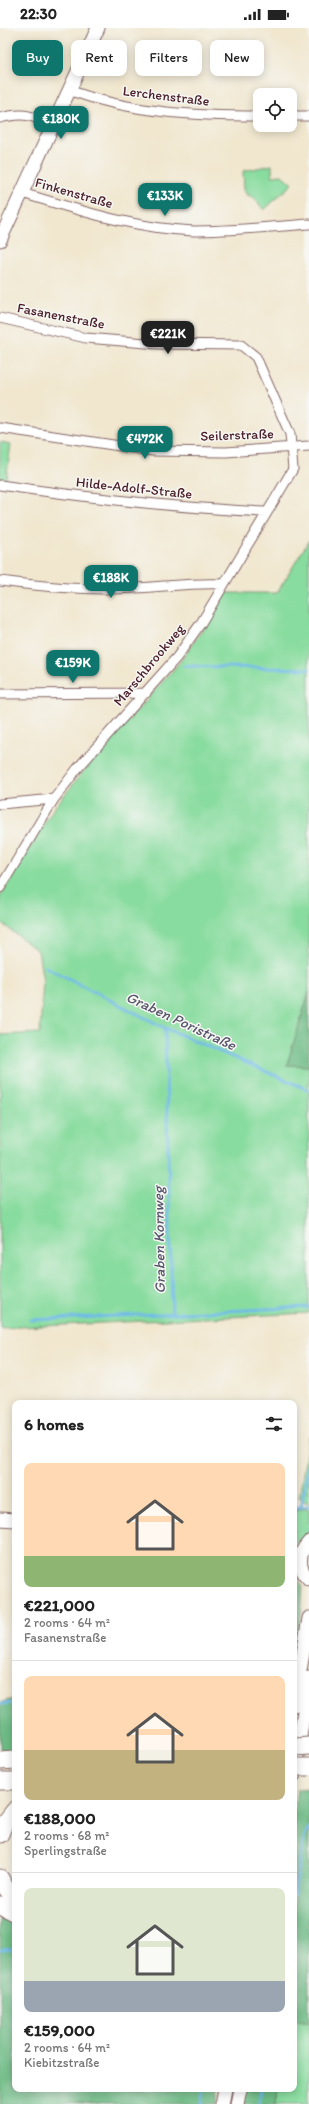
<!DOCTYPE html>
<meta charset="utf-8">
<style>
:root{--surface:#fff;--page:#f6f6f6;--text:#222;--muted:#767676;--line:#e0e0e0;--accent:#0f766e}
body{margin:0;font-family:Itim,sans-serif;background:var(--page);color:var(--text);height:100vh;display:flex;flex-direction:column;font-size:15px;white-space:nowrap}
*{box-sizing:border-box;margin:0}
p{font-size:13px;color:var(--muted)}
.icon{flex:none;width:22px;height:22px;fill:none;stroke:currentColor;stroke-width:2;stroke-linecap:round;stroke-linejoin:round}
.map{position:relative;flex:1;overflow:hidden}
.panel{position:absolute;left:12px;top:1372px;width:285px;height:692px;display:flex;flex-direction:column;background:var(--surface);border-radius:8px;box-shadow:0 2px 10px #0003}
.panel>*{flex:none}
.hud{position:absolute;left:12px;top:12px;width:285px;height:36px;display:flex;gap:8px}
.controls{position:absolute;left:253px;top:60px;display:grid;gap:8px}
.controls a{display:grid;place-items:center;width:44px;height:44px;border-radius:8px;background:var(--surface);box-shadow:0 2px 10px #0003;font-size:20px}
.price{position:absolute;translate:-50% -34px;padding:0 9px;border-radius:8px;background:var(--accent);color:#fff;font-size:13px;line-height:26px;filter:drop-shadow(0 1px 2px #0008)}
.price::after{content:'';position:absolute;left:50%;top:24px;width:12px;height:9px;margin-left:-6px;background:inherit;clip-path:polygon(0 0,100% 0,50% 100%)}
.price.current{background:#222;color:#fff}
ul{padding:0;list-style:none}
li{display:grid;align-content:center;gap:8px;height:212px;padding:0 12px}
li+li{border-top:1px solid var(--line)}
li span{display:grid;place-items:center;height:124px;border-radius:8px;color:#555}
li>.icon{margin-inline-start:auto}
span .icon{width:72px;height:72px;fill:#fffc;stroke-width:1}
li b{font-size:17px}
h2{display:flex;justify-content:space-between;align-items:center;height:48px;padding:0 12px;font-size:17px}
.tag{padding:0 14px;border-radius:8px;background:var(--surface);box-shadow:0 2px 10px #0003;font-size:14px;line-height:36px}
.tag.current{background:var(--accent);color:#fff}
.status{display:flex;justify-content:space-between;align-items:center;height:28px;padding:0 20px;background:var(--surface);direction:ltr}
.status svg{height:11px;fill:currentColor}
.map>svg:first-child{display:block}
.green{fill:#88dc9f;stroke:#697e65}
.forest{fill:#6ebc86;stroke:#5c6e58}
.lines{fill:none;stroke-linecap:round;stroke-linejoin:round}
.stream{stroke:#6fbae8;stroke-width:3}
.street-casing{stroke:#846564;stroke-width:11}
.secondary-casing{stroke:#846564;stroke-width:15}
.highway-casing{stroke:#846564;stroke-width:19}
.street{stroke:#fff;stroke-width:9}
.secondary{stroke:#fff;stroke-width:13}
.highway{stroke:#fff;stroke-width:17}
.highway-bridge-casing{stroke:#846564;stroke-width:19;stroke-linecap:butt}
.highway-bridge{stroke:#fff;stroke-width:17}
.labels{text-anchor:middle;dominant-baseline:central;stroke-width:3;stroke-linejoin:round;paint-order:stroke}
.street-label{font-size:14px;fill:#4a1f2b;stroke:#f6f6f2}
.water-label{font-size:15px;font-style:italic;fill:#57556d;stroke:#f6f6f2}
</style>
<div class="status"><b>22:30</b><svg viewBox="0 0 49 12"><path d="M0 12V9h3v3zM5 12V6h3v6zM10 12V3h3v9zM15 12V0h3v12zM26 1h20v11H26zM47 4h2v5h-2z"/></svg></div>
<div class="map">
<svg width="309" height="2076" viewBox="0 0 309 2076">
<rect width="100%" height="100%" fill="#f6f6f2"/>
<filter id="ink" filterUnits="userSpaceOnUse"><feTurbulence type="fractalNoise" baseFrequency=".025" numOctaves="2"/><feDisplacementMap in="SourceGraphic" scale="8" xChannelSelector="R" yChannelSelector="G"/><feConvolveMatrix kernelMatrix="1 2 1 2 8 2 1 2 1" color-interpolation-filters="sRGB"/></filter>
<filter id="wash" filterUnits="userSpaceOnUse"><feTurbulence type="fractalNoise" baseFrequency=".012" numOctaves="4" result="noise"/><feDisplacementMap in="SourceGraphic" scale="16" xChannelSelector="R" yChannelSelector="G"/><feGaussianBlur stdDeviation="0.9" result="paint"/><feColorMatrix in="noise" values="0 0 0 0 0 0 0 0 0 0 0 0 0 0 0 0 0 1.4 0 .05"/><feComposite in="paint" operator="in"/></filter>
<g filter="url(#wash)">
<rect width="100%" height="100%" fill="#f1e7cf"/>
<path class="green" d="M 272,137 L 272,148 L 282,147 L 292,156 L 264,182 L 253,169 L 247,167 L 244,162 L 243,143 Z
M 0,414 L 11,416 L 6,452 L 0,451 Z
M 309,512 L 309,964 L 287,1037 L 309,1038 L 309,1285 L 0,1300 L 0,1007 L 40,1005 L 43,953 L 38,923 L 0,894 L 0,869 L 54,780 L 83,744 L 180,634 L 205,598 L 224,565 L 277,565 Z
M 309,1408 L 309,1476 L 299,1470 Z
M 300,1481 L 309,1481 L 309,1506 L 294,1516 L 294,1483 Z
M 294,1992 L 309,1995 L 309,2076 L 276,2076 L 278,2061 L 294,2061 Z"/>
<path class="forest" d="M 309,964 L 309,1038 L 287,1037 Z
M 294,1544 L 303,1559 L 301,1586 L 294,1632 Z
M 15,1670 L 15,1721 L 0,1722 L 0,1675 Z
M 309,1760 L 309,1995 L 294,1992 L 294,1780 L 297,1761 Z
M 0,1887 L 15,1894 L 15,2061 L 219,2061 L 217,2076 L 0,2076 Z
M 244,2061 L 278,2061 L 276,2076 L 241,2076 Z"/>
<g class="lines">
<path class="stream" d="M 184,638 L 309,641
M 46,939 L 165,1000 L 309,1062
M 165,1000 L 172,1286
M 30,1292 L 309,1279
M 301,1479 L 309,1432
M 294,1480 L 309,1478
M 0,1676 L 15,1675
M 294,1867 L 304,1810 L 309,1800
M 0,1922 L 15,1921
M 202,2076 L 204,2061
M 259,2076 L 261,2061"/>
</g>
</g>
<g filter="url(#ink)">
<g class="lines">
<defs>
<path id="street" d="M 71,63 C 132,85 195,88 260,88
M 290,88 L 309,88
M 0,90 C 25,84 31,87 54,98
M 22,165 C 78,182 136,201 194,203 C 232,203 271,199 309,196
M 0,290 L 86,310 L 158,316 L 241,317 L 256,329 L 290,406 L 293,441 L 201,595 L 177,629 L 77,741 L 54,771 L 0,860
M 0,400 L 153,423 L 226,424 L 309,418
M 0,457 C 89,470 177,480 266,484
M 0,553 C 46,559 89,563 135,560 C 165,559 194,554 224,556
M 0,666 L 146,665
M 0,776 L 54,771"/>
<path id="secondary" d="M 0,212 L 98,0
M 0,1491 L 15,1492
M 309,1514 C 298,1525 297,1540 309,1551
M 294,1677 L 309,1590
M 294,1747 L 309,1650
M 222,2076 L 225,2061
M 237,2076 L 240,2061"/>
<path id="highway" d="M 0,1733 L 15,1732
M 0,1753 L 15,1753
M 0,1806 L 4,1796 L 15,1782
M 0,1850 L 6,1861 L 15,1870
M 0,1877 L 15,1885"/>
</defs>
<use href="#street" class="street-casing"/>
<use href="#secondary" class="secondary-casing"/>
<use href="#highway" class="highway-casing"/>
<use href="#street" class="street"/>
<use href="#secondary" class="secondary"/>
<use href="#highway" class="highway"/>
<defs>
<path id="highway-bridge" d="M 294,1719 L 309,1718
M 294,1739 L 309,1739"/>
</defs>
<use href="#highway-bridge" class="highway-bridge-casing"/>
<use href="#highway-bridge" class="highway-bridge"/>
</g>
</g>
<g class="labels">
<g class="street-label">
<text transform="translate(166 68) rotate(7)">Lerchenstraße</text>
<text transform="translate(74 165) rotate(16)">Finkenstraße</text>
<text transform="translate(61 288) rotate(11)">Fasanenstraße</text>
<text transform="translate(237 407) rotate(-2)">Seilerstraße</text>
<text transform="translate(134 460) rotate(6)">Hilde-Adolf-Straße</text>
<text transform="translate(149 637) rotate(-50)">Marschbrookweg</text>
</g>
<g class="water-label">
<text transform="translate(181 993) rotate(25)">Graben Poristraße</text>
<text transform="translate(159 1212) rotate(-91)">Graben Kornweg</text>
</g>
</g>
</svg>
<div class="controls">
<a><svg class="icon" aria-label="locate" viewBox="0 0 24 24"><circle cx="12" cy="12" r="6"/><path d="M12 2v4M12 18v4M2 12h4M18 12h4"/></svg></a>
</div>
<b class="price" style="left:61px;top:112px">€180K</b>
<b class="price" style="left:165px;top:189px">€133K</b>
<b class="price current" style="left:168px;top:327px">€221K</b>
<b class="price" style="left:145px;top:432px">€472K</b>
<b class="price" style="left:111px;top:571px">€188K</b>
<b class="price" style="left:73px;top:656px">€159K</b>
<div class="hud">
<a class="tag current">Buy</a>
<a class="tag">Rent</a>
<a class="tag">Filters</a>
<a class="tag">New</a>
</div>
<section class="panel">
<h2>6 homes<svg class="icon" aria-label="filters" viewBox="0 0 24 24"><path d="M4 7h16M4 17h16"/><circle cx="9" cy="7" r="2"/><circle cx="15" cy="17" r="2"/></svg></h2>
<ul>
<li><span style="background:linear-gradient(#ffd9b3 75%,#8fb573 0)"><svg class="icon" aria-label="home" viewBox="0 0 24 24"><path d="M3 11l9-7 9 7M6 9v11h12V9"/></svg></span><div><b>€221,000</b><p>2 rooms · 64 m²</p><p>Fasanenstraße</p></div></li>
<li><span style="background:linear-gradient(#ffd9b3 60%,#c2b280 0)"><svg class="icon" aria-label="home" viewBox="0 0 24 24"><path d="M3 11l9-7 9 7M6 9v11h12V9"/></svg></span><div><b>€188,000</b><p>2 rooms · 68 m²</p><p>Sperlingstraße</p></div></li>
<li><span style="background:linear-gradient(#dfe7d0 75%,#9aa5b1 0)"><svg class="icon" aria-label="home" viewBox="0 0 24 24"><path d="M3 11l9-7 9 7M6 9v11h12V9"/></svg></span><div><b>€159,000</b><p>2 rooms · 64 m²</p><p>Kiebitzstraße</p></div></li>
</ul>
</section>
</div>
